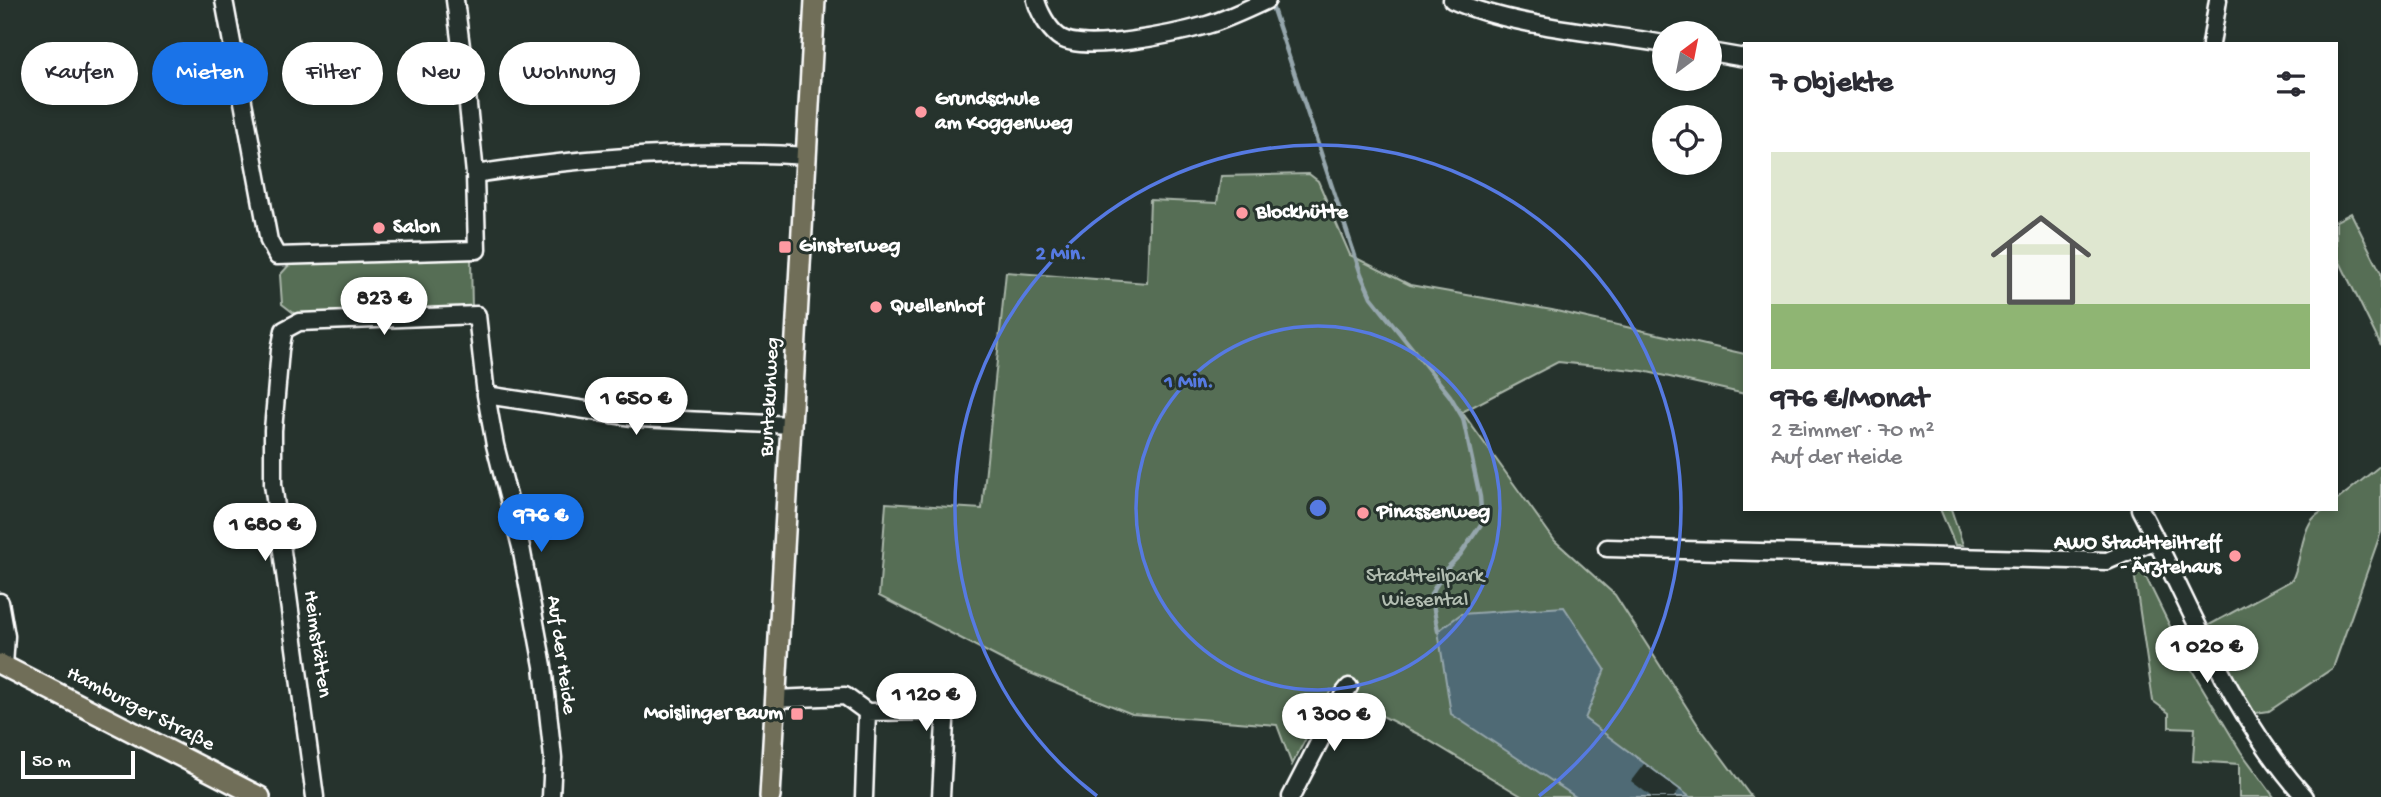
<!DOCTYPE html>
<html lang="de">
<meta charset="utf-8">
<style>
:root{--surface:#fff;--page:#f7f7f7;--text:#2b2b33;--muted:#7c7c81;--line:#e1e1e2;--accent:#1a73e8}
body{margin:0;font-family:"Gochi Hand",sans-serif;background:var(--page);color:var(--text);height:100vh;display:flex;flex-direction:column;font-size:26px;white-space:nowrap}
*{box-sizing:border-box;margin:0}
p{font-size:23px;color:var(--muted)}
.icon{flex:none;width:38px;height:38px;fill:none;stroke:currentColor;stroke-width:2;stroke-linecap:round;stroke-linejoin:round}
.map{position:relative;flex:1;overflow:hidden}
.side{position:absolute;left:1743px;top:42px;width:595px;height:469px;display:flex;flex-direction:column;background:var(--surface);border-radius:0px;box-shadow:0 4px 10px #0003}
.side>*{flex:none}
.top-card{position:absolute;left:21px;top:42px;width:665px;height:63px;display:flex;gap:14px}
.needle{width:46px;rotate:32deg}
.fabs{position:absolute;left:1652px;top:21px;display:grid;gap:14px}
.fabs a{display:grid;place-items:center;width:70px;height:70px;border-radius:50%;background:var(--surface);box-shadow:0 4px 10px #0003;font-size:35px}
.scale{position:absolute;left:21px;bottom:18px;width:114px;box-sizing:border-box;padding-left:7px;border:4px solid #fff;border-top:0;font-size:19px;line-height:24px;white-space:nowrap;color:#fff;-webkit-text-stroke:5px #26332d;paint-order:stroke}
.price{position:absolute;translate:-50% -60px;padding:0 16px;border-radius:24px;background:#fff;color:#222;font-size:23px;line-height:46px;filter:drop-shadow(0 2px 4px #0008)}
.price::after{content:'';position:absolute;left:50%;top:42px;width:21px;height:16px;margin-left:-10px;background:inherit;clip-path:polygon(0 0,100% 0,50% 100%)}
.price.on{background:var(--accent);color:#fff}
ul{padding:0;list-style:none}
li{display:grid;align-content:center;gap:14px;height:371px;padding:0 28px}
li+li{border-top:2px solid var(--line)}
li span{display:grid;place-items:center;height:217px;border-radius:0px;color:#555}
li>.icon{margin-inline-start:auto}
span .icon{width:126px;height:126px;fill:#fffc;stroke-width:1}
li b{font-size:30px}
h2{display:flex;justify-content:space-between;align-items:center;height:84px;padding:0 28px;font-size:30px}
.pill{padding:0 24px;border-radius:32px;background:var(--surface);box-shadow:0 4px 10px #0003;font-size:24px;line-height:63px}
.pill.on{background:var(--accent);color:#fff}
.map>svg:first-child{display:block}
.green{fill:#566e54;stroke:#aab6aa;stroke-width:2}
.water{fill:#4f6b75;stroke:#95a6ac;stroke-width:2}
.pier{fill:#26332d}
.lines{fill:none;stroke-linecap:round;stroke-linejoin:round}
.stream{stroke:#95a6ac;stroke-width:4.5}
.minor-casing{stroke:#fff;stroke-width:21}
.major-casing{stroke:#fff;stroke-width:24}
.minor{stroke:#26332d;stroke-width:16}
.major{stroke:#706e59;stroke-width:19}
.ring{fill:none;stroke:#567ae2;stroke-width:3.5}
.poi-dot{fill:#ff9aa2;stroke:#26332d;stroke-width:2.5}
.labels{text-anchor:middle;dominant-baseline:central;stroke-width:6;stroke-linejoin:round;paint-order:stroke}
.poi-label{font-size:21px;font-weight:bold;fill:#fff;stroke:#26332d;text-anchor:start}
.street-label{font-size:21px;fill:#fff;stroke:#26332d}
.park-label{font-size:21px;fill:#b3beb2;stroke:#26332d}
.centre{fill:#567ae2;stroke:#26332d;stroke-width:3.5}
.ring-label{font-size:21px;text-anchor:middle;font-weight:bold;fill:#567ae2;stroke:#26332d;stroke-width:6;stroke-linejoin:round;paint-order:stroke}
</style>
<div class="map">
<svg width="2381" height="797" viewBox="0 0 2381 797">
<rect width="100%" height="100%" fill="#26332d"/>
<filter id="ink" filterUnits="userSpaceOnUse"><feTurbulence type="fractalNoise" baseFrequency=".0143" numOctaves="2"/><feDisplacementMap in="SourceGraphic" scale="14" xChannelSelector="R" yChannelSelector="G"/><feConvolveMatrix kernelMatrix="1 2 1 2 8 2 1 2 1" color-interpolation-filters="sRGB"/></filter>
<g filter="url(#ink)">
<path class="green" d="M 1309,174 L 1318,181 L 1350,255 L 1410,285 L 1552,310 L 1745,354 L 1745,394 L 1643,371 L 1558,362 L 1462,412 L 1555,541 L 1615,595 L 1698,725 L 1751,797 L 1523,797 L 1420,735 L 1331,690 L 1292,765 L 1277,725 L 1132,714 L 1020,669 L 879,596 L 886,503 L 982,509 L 1006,272 L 1147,283 L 1150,200 L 1217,203 L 1221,176 Z
M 2351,213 L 2381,273 L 2381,346 L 2336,254 L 2336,221 Z
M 471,257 L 472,311 L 295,314 L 282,304 L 280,275 L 290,264 Z
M 2381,465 L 2381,532 L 2333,668 L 2269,711 L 2243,715 L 2200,630 L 2292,580 C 2305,555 2298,509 2336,509 L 2336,501 Z
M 1940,509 L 1951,509 L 1963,545 L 1955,545 Z
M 2133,565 L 2140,565 L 2190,667 L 2241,752 L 2274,797 L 2239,797 L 2239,764 L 2193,761 L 2195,728 L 2169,727 L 2169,713 L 2153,701 Z"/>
<path class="water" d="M 1564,607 L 1605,669 L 1585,719 L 1690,797 L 1576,797 L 1451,714 L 1438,631 L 1461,614 Z"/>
<path class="pier" d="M 1644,764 L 1679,790 L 1674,797 L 1652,797 L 1631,781 Z"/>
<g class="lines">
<path class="stream" d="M 1271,3 L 1361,274 L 1371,297 L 1450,396 L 1463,418 L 1480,497 L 1482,523 L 1460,555 L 1446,569 L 1431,594 L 1438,631"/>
<defs>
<path id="minor" d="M 224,0 L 269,241 L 277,256 L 477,250 L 475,174 L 466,85 L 455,0
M 1036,0 C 1039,12 1048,28 1058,36 C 1081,55 1179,33 1207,25 C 1227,19 1248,9 1267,0
M 1452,0 C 1512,27 1598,32 1664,44
M 2211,44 L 2218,0
M 1710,52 L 1745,58
M 475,174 C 584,157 696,149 807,156
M 486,395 L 639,418 L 792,425
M 2140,509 C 2192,607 2230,714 2305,797
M 1607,548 L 2107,561 L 2156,540
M 0,602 L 6,636 L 4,666
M 776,699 L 845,696 L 867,712 L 864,797
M 867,712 L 929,711 L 940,713 L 945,722 L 941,797
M 315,797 L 273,484 L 273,430 L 280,350 L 284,330 L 299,322 L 477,315 L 486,395 L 495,445 L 521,547 L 543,666 L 553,758 L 551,797
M 1291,797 L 1345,692 L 1349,687"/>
<path id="major" d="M 0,664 L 260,797
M 770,797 L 815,0"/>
</defs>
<use href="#minor" class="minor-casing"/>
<use href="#major" class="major-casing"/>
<use href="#minor" class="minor"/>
<use href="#major" class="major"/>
</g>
</g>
<g class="ring">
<circle cx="1318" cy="508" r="182"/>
<path d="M1097 796A363 363 0 1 1 1539 796"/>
</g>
<g class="poi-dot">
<circle cx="921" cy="112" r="7"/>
<circle cx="1242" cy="213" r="7"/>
<circle cx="379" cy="228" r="7"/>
<rect x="778" y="240" width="14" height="14" rx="3.5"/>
<circle cx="876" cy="307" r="7"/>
<circle cx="1363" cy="513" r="7"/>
<circle cx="2235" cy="556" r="7"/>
<rect x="790" y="707" width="14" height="14" rx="3.5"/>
</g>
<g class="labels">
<g class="poi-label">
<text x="935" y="100">Grundschule<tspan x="935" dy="24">am Koggenweg</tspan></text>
<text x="1256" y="213">Blockhütte</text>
<text x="393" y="228">Salon</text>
<text x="799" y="247">Ginsterweg</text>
<text x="890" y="307">Quellenhof</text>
<text x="1377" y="513">Pinassenweg</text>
<text x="2221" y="544" text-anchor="end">AWO Stadtteiltreff<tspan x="2221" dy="24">- Ärztehaus</tspan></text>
<text x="783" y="714" text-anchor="end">Moislinger Baum</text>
</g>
<g class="street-label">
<text transform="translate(771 397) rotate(-87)">Buntekuhweg</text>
<text transform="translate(316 644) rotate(82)">Heimstätten</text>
<text transform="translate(560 655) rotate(82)">Auf der Heide</text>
<text transform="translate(140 710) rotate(27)">Hamburger Straße</text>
</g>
<g class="park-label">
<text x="1425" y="577">Stadtteilpark<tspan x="1425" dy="24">Wiesental</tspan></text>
</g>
</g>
<circle cx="1318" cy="508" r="10" class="centre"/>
<g class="ring-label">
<text x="1061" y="259">2 Min.</text>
<text x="1189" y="387">1 Min.</text>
</g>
</svg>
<div class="fabs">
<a><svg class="needle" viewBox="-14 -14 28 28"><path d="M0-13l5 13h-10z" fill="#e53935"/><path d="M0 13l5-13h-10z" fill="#7c7c81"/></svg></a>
<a><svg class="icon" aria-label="locate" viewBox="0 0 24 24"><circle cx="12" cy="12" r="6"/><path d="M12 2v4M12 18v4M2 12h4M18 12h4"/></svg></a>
</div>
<div class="scale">50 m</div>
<b class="price" style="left:384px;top:337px">823 €</b>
<b class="price" style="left:636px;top:437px">1 650 €</b>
<b class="price on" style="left:541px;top:554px">976 €</b>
<b class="price" style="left:265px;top:563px">1 680 €</b>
<b class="price" style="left:2207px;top:685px">1 020 €</b>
<b class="price" style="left:926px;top:733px">1 120 €</b>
<b class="price" style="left:1334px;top:753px">1 300 €</b>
<div class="top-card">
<a class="pill">Kaufen</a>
<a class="pill on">Mieten</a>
<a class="pill">Filter</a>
<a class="pill">Neu</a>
<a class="pill">Wohnung</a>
</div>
<section class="side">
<h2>7 Objekte<svg class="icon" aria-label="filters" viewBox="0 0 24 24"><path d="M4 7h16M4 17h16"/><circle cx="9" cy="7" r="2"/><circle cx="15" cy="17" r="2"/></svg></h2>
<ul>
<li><span style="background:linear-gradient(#dfe7d0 70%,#8fb573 0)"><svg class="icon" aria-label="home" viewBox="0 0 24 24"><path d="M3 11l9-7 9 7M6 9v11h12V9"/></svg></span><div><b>976 €/Monat</b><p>2 Zimmer · 70 m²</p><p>Auf der Heide</p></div></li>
</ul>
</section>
</div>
